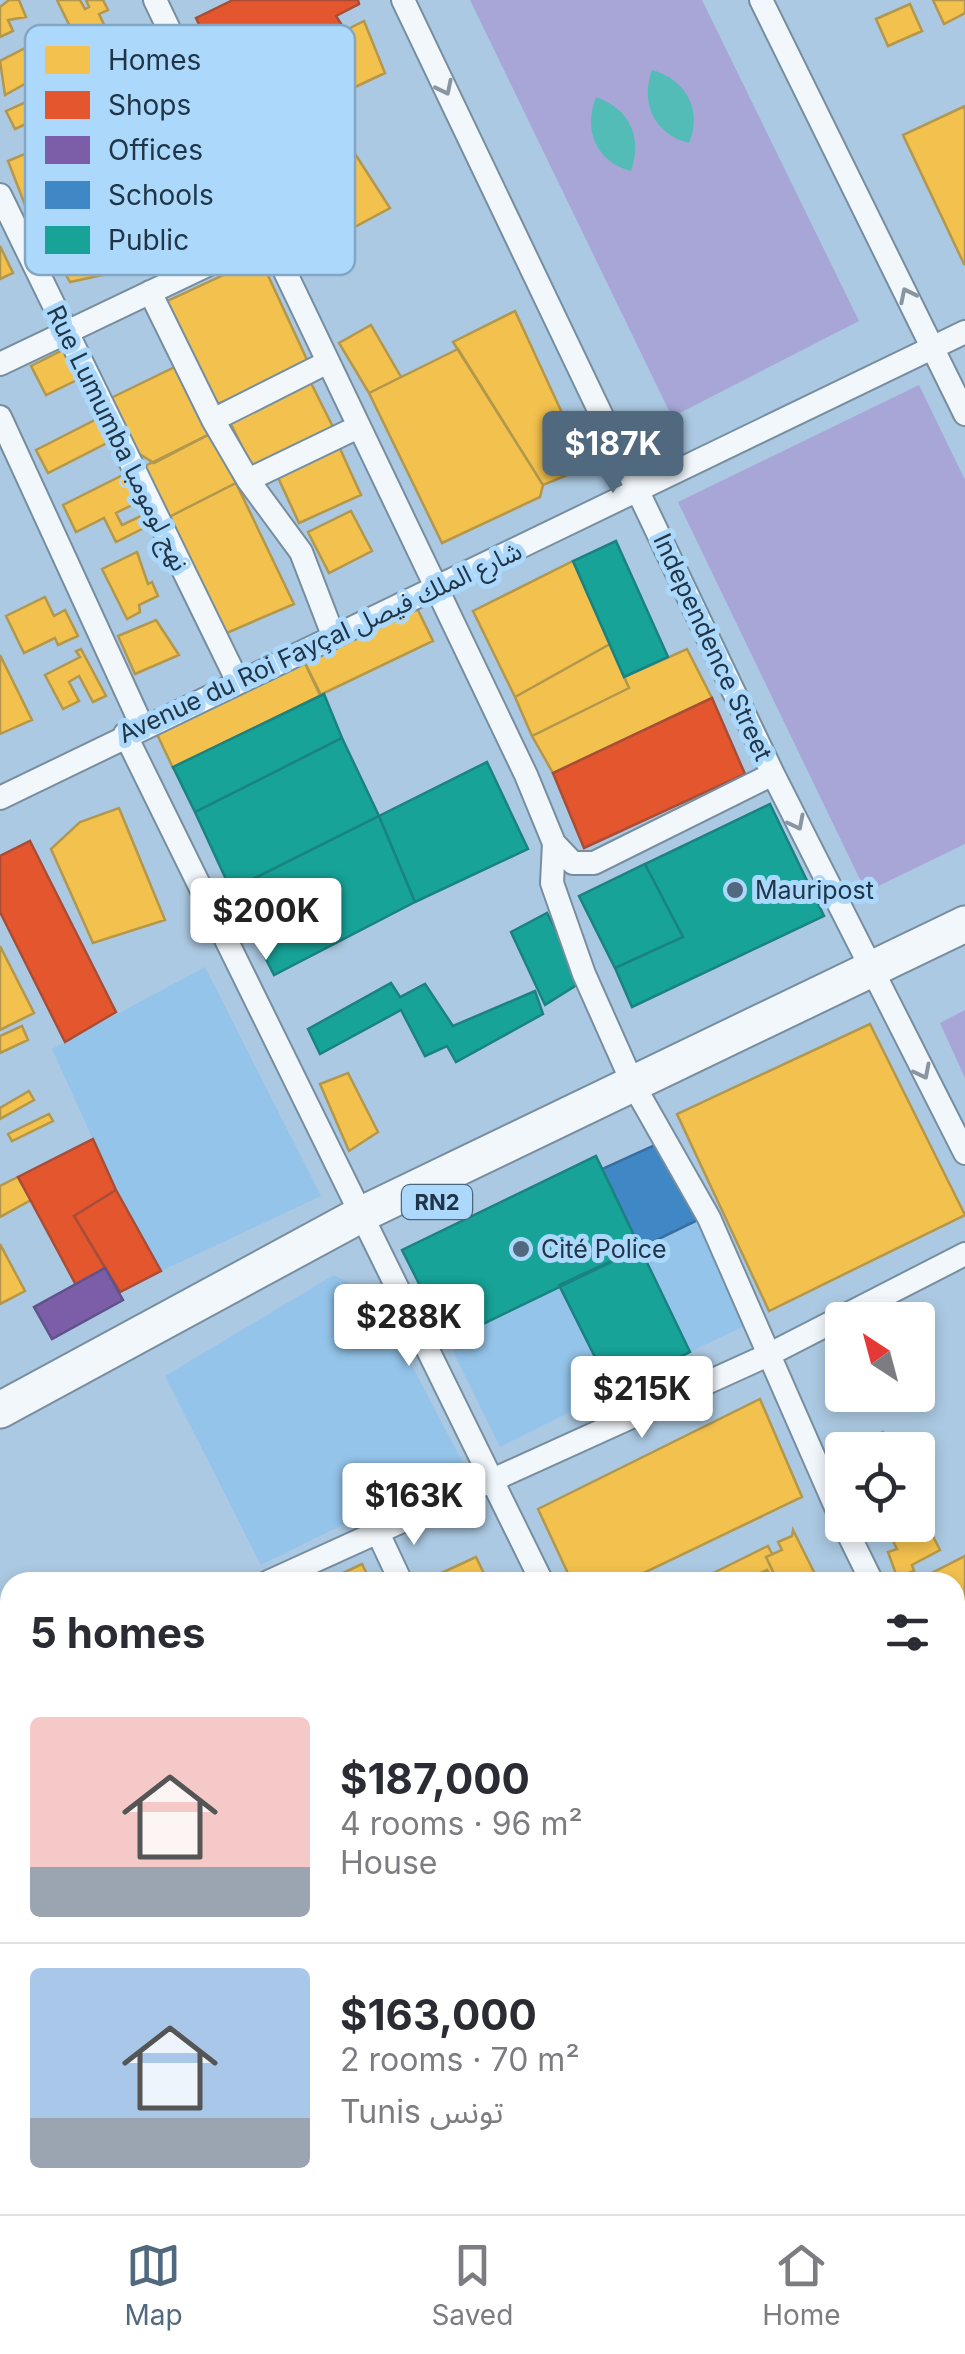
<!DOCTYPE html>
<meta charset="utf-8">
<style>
:root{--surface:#fff;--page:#f2f2f3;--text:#2b2b33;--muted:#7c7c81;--line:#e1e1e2;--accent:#51697e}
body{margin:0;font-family:Inter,"Noto Sans Arabic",sans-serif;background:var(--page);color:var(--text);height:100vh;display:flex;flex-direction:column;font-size:38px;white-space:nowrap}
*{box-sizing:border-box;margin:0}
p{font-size:32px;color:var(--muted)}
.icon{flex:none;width:55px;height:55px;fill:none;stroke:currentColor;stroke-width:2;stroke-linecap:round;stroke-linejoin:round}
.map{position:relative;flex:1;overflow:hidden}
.details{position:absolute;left:0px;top:1572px;width:965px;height:642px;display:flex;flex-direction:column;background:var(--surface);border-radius:30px 30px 0 0;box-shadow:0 5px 15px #0003}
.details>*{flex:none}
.needle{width:65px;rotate:324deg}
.buttons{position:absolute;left:825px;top:1302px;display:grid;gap:20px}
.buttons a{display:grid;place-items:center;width:110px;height:110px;border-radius:10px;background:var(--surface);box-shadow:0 5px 15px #0003;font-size:50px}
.price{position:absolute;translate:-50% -85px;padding:0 22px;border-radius:10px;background:#fff;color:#222;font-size:32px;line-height:65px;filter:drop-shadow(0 2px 5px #0008)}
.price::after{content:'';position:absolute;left:50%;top:60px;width:30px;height:22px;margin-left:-15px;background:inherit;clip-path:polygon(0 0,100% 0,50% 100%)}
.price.on{background:var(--accent);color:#fff}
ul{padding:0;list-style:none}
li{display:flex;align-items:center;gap:30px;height:250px;padding:0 30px}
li+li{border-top:2px solid var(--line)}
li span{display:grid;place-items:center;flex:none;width:280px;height:200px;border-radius:10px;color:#555}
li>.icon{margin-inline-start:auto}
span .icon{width:120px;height:120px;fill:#fffc;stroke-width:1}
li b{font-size:42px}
h2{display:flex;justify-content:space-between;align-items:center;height:120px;padding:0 30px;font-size:42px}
.dock{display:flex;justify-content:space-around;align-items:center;height:140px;border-top:2px solid var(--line);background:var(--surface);font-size:28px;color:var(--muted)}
.dock a{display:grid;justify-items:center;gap:5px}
.dock .on{color:var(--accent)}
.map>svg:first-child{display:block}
.built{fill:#94c4ea}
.green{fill:#a8a6d6}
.water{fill:#53bcb7}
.homes{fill:#f2c14e;stroke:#b3974c;stroke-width:2.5}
.shops{fill:#e4572e;stroke:#a94d36;stroke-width:2.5}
.offices{fill:#7b5ea7;stroke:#60528a;stroke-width:2.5}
.schools{fill:#3f88c5;stroke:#366fa0;stroke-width:2.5}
.public{fill:#17a398;stroke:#1a8280;stroke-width:2.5}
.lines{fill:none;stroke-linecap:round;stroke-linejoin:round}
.minor-casing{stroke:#768ea0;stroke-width:26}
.highway-casing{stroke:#768ea0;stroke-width:39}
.minor{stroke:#f2f7fb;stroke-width:22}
.highway{stroke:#f2f7fb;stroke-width:35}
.oneway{stroke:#8996a2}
.poi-dot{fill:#51697e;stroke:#acd8fb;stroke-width:4}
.labels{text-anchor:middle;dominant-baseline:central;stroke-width:10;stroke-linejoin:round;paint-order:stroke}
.shield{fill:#acd8fb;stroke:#4a677e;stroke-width:2.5}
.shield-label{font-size:22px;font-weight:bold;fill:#203648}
.street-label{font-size:25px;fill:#203648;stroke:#acd8fb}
.poi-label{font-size:25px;fill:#203648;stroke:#acd8fb;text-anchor:start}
.key{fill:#acd8fb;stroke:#82a7c5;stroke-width:2.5}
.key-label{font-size:28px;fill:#203648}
</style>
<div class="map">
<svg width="965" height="2214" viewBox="0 0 965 2214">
<rect width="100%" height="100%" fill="#abc9e2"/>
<path class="built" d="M 205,967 L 321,1196 L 161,1271 L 116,1190 L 52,1049 Z
M 702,1218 L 748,1324 L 690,1352 L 640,1248 Z
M 334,1275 L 376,1297 L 464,1465 L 261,1565 L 165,1376 Z
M 559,1285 L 612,1391 L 500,1447 L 448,1341 Z
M 210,2205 L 326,2205 L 307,2214 L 214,2214 Z"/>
<path class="green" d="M 470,0 L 702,0 L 859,321 L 672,417 Z
M 919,385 L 965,480 L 965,844 L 866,892 L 678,502 Z
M 965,1010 L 965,1078 L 940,1023 Z
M 965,1748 L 965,1911 L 955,1916 L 955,1753 Z"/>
<path class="water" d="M 652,70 C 686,79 703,111 689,143 C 654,134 640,103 652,70 Z
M 596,97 C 630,109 643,138 631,171 C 596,162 583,130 596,97 Z"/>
<path class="homes" d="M 9,0 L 19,0 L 26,17 L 8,20 L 13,31 L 0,37 L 0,7 Z
M 57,0 L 80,0 L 85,9 L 89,7 L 86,0 L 103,0 L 108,10 L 99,14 L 108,33 L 99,37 L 96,32 L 77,41 Z
M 933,0 L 965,0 L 965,13 L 944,24 Z
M 910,4 L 922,31 L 888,46 L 876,19 Z
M 364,21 L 385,73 L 255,134 L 232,88 Z
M 37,42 L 47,61 L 31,70 L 30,81 L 5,95 L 0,61 Z
M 59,87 L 76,124 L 36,143 L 26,124 L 15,129 L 6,111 Z
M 965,106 L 965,264 L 964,264 L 903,135 Z
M 68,136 L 89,184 L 27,210 L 8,161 Z
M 350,146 L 390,208 L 310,251 L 277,190 Z
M 35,220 L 96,220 L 116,272 L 70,282 Z
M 0,246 L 13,273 L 0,279 Z
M 260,258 L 308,362 L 214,406 L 165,302 Z
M 515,311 L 587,467 L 543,485 L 453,342 Z
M 371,325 L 401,377 L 369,393 L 339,343 Z
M 67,348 L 83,377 L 46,395 L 31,366 Z
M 458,349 L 543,485 L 540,497 L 442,543 L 369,393 Z
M 179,365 L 212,433 L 154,463 L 133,450 L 111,398 Z
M 310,381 L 334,429 L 253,469 L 229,420 Z
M 97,419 L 109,442 L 48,473 L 36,450 Z
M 212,433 L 236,483 L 167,518 L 143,467 Z
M 337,442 L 361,495 L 299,523 L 275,471 Z
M 127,473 L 140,501 L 116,513 L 122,525 L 141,516 L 146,527 L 116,542 L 104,518 L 76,532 L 63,505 Z
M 236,483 L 294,604 L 222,635 L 167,518 Z
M 351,511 L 372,551 L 329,573 L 308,532 Z
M 137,552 L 148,584 L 152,582 L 158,596 L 139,605 L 140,612 L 127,619 L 102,569 Z
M 573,561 L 610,644 L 515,697 L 473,611 Z
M 45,597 L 54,616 L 65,610 L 78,636 L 58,645 L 55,638 L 24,653 L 6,616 Z
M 416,606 L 433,641 L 320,695 L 303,659 Z
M 156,620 L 179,655 L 135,674 L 118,636 Z
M 610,644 L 629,688 L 532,736 L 515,697 Z
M 81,649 L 106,696 L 93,702 L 79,676 L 69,682 L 79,701 L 63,709 L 45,675 L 80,657 L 76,651 Z
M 687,649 L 712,698 L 553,773 L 532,736 L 629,688 L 624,677 Z
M 0,655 L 32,720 L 0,734 Z
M 303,659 L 321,695 L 173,768 L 156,732 Z
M 119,808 L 165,920 L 93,943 L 51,849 L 80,822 Z
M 0,946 L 34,1013 L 0,1030 Z
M 870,1024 L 965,1215 L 769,1311 L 677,1114 Z
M 22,1026 L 28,1040 L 0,1053 L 0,1036 Z
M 348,1073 L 378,1132 L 349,1151 L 320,1084 Z
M 29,1091 L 34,1100 L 0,1119 L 0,1108 Z
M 49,1114 L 53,1121 L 12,1141 L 8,1134 Z
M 18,1177 L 31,1200 L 0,1217 L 0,1186 Z
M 0,1244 L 25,1291 L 0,1304 Z
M 760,1399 L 802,1497 L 625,1582 L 572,1582 L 538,1509 Z
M 883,1432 L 892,1450 L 871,1450 L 866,1441 Z
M 918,1474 L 933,1505 L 920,1511 L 940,1550 L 912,1565 L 914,1571 L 897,1577 L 888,1552 L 897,1549 L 885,1525 L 918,1525 Z
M 793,1530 L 819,1582 L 778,1582 L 766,1557 L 782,1550 L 778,1542 L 792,1536 Z
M 768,1546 L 772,1554 L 766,1557 L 778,1582 L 774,1582 L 767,1570 L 742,1582 L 695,1582 Z
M 965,1556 L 965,1613 L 955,1618 L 955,1582 L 914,1582 Z
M 476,1557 L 488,1582 L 440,1582 L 437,1575 Z
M 362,1564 L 371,1582 L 324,1582 Z
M 10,1735 L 10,1850 L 0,1830 L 0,1739 Z
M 0,1870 L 10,1891 L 10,1901 L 0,1906 Z
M 10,1930 L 10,1999 L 0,1977 L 0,1935 Z
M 965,1942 L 965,2015 L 960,2004 L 955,2006 L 955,1947 Z
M 0,2014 L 10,2035 L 10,2049 L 0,2054 Z
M 10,2073 L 10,2162 L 0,2167 L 0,2077 Z
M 965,2151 L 965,2214 L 874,2214 L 869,2205 L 955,2205 L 955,2155 Z
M 399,2205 L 427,2205 L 431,2214 L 394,2214 L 392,2209 Z
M 498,2205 L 545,2205 L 549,2214 L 502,2214 Z
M 584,2205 L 624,2205 L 629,2214 L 588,2214 Z
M 692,2205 L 709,2205 L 714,2214 L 696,2214 Z
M 762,2205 L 821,2205 L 826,2214 L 767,2214 Z"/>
<path class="shops" d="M 233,0 L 358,0 L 359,4 L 336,16 L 343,27 L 228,85 L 196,18 Z
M 712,698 L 745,774 L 584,848 L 553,773 Z
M 30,841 L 116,1012 L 65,1042 L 0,912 L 0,856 Z
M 93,1139 L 116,1190 L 74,1216 L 105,1268 L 76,1285 L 18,1177 Z
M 116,1190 L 161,1271 L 120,1292 L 74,1216 Z"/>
<path class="offices" d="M 105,1268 L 123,1300 L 52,1339 L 34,1307 Z"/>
<path class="schools" d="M 657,1144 L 702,1218 L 640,1248 L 602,1169 Z
M 34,2205 L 210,2205 L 214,2214 L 38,2214 Z"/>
<path class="public" d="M 616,541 L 668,657 L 624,677 L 573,561 Z
M 324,694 L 342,738 L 195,812 L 173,767 Z
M 342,738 L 379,816 L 231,890 L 195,812 Z
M 487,762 L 528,849 L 415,902 L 379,816 Z
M 770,804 L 824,916 L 632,1007 L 615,968 L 683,937 L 645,864 Z
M 379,816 L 415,902 L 274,975 L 231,890 Z
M 645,864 L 683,937 L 615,968 L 579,896 Z
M 547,913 L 583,981 L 545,1005 L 511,932 Z
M 391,983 L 400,997 L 425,984 L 453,1026 L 535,991 L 543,1014 L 456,1062 L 447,1046 L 425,1056 L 401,1010 L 320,1054 L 308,1029 Z
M 596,1156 L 640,1248 L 448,1341 L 402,1250 Z
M 640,1248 L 690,1352 L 612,1391 L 559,1285 Z"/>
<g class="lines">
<defs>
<path id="minor" d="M 155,0 L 526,775 L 554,843 L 552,883 L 584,974 L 633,1084 L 709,1218 L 842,1521
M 403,0 L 773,774 L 965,1153
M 761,0 L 965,414
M 0,195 L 237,680
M 150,292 L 213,420 L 248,480 L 301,552 L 333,635
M 0,364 L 266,237
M 0,417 L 142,726
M 213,420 L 326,363
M 248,480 L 356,428
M 125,734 L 542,1582
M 0,798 L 965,332
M 554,843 L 573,863 L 594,863 L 773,774
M 844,1525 L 872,1582
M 379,1535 L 401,1582
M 268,1582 L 768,1355 L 965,1254
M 0,1718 L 10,1713
M 955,1731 L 965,1726
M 0,1851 L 10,1873
M 0,1923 L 10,1918
M 955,1929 L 965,1924
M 0,2002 L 10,2022
M 0,2060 L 10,2056
M 955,2103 L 965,2123
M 10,2184 L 0,2189 L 12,2214
M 484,2205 L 488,2214
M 555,2205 L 559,2214
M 640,2205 L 644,2214
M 752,2205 L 756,2214
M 841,2205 L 845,2214
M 366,2214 L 385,2205"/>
<path id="highway" d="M 0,1410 L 360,1215 L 965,924"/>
</defs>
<use href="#minor" class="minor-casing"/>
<use href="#highway" class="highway-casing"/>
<use href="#minor" class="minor"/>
<use href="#highway" class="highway"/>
</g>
<defs><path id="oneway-chevron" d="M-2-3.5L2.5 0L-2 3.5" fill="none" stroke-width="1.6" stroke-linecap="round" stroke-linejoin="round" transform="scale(2.5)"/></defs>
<g class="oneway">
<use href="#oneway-chevron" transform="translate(445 88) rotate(64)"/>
<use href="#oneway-chevron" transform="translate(907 295) rotate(-116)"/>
<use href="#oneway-chevron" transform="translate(797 823) rotate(63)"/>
<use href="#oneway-chevron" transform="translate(923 1072) rotate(63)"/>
</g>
<g class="poi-dot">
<circle cx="735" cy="890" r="10"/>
<circle cx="521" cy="1249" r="10"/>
</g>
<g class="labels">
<rect class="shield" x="402" y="1185" width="70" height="34" rx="8"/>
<g class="shield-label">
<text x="437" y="1202">RN2</text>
</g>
<g class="street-label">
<text transform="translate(118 438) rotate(64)">Rue Lumumba نهج لومومبا</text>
<text transform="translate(320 642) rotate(-25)">Avenue du Roi Fayçal شارع الملك فيصل</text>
<text transform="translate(713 647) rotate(65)">Independence Street</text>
</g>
<g class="poi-label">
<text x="755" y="890">Mauripost</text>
<text x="541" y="1249">Cité Police</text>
</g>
</g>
<rect x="25" y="25" width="330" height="250" rx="15" class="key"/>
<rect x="45" y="46" width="45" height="28" fill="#f2c14e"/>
<rect x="45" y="91" width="45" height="28" fill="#e4572e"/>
<rect x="45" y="136" width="45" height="28" fill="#7b5ea7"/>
<rect x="45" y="181" width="45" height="28" fill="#3f88c5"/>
<rect x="45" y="226" width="45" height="28" fill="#17a398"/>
<g class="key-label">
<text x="108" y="70">Homes</text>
<text x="108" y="115">Shops</text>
<text x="108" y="160">Offices</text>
<text x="108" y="205">Schools</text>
<text x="108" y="250">Public</text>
</g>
</svg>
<div class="buttons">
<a><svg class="needle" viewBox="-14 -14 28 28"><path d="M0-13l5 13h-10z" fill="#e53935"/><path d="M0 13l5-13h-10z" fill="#7c7c81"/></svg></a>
<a><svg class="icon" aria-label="locate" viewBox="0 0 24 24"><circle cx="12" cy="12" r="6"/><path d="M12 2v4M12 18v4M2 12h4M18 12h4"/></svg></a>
</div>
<b class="price on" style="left:613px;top:496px">$187K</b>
<b class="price" style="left:266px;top:963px">$200K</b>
<b class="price" style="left:409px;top:1369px">$288K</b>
<b class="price" style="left:642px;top:1441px">$215K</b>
<b class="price" style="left:414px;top:1548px">$163K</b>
<section class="details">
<h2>5 homes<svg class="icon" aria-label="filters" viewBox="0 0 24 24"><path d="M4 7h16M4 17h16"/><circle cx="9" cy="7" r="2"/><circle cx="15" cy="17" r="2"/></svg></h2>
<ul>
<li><span style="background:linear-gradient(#f6c9c9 75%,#9aa5b1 0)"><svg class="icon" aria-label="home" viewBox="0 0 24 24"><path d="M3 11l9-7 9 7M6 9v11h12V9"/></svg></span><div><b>$187,000</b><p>4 rooms · 96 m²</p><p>House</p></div></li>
<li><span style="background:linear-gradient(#a9c7e8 75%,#9aa5b1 0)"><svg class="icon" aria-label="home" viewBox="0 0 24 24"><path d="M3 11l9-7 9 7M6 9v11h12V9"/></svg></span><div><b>$163,000</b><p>2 rooms · 70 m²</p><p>Tunis تونس</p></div></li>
</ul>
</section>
</div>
<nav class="dock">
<a class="on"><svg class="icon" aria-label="map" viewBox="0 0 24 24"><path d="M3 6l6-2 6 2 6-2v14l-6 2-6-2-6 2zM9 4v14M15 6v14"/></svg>Map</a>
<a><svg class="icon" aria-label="saved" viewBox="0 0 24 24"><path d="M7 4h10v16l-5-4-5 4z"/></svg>Saved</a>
<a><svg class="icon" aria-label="home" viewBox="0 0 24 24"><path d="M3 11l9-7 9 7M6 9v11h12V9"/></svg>Home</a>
</nav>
